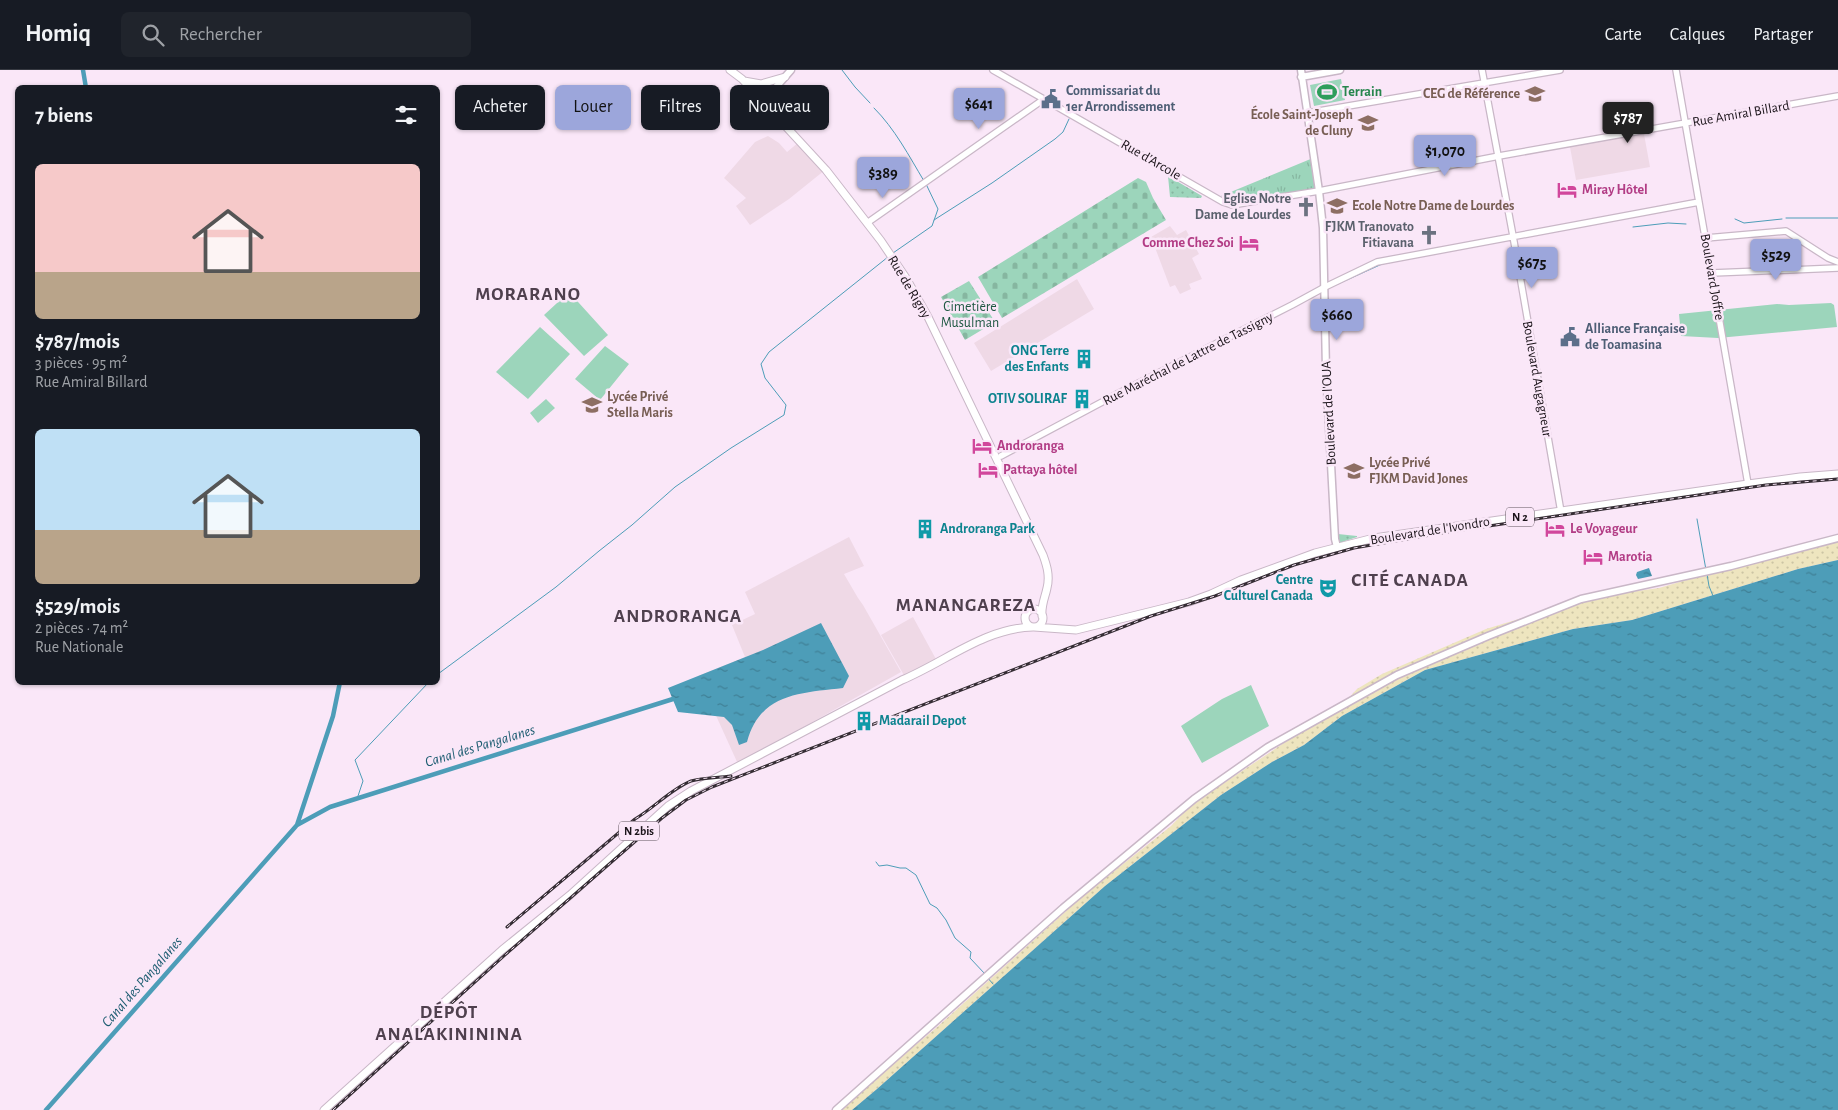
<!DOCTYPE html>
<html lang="fr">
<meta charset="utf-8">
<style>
:root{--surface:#171b24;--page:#20242c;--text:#f1f3f6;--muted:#9ea1a6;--line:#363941;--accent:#9ca6db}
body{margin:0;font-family:"Alegreya Sans",sans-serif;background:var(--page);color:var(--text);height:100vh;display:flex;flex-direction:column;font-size:19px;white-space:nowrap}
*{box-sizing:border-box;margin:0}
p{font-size:16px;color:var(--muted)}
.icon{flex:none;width:28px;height:28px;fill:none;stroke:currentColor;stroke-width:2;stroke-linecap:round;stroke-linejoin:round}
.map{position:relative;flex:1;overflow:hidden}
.side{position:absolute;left:15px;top:15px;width:425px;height:600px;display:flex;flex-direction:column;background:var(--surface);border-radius:8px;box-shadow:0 1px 4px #0004}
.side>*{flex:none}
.hud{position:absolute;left:455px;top:15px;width:475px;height:45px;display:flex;gap:10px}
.price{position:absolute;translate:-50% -42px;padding:0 11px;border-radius:5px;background:var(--accent);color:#111;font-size:16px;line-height:32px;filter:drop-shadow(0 1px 2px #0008)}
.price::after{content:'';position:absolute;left:50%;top:30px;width:15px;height:11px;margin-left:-8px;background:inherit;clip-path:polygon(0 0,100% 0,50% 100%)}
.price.active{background:#222;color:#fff}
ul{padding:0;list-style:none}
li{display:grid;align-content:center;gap:10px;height:265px;padding:0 20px}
li span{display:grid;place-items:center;height:155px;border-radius:8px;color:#555}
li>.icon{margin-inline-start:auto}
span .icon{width:90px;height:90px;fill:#fffc;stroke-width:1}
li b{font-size:21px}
h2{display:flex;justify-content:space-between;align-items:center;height:60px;padding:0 20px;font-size:21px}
.pill{padding:0 18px;border-radius:8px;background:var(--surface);box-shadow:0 1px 4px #0004;font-size:18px;line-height:45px}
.pill.active{background:var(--accent);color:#111}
header{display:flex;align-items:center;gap:30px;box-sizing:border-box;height:70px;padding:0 25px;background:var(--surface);border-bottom:1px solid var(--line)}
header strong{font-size:24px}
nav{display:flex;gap:28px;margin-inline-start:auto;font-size:18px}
.search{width:350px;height:45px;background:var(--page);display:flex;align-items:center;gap:12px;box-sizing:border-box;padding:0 18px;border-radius:8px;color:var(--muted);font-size:19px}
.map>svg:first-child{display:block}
.commercial{fill:#efd9e6}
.grass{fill:url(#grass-tufts)}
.sand{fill:url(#sand-dots)}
.cemetery{fill:url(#cemetery-stones)}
.park{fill:#9cd5bb}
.garden{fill:url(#garden-dots)}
.water{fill:url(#water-ripples)}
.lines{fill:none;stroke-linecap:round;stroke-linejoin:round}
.stream{stroke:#4d9db8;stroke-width:1}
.canal{stroke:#4d9db8;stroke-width:4.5}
.tertiary-casing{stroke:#c9b7c7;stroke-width:8}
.secondary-casing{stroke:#c9b7c7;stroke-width:9}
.primary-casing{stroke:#c9b7c7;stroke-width:9}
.tertiary{stroke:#fff;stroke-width:5.5}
.secondary{stroke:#fff;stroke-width:6}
.primary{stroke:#fff;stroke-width:7}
.rail-casing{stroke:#352d34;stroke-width:3}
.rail{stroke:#fae7f8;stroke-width:1;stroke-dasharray:4;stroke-linecap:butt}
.labels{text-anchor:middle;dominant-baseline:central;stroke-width:5;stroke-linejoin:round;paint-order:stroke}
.shield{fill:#fae7f8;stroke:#5e535d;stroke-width:1}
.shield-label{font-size:12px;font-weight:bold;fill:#1b141a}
.service-label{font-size:14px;font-weight:bold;fill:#4e5e75;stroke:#fae7f8;text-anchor:start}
.leisure-label{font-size:14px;font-weight:bold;fill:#27864d;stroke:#fae7f8;text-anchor:start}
.education-label{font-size:14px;font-weight:bold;fill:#785e54;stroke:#fae7f8;text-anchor:start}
.street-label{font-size:14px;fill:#1b141a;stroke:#fae7f8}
.hotel-label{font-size:14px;font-weight:bold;fill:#b23c85;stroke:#fae7f8;text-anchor:start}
.worship-label{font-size:14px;font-weight:bold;fill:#5b616d;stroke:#fae7f8;text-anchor:end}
.park-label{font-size:14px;fill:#1e5842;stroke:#fae7f8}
.culture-label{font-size:14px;font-weight:bold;fill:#0d838f;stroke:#fae7f8;text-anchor:end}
.water-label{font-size:15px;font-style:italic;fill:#1e5d72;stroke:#fae7f8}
.district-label{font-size:19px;font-weight:bold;letter-spacing:1px;fill:#4f404e;stroke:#fae7f8}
</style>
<header>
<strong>Homiq</strong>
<div class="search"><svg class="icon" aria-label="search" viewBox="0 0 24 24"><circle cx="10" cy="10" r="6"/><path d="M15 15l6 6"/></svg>Rechercher</div>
<nav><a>Carte</a><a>Calques</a><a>Partager</a></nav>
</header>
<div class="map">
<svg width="1838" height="1040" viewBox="0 0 1838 1040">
<defs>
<pattern id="grass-tufts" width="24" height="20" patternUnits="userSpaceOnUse" patternTransform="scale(1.25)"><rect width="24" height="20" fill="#9cd5bb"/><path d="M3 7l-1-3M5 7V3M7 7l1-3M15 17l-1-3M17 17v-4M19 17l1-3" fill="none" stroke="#86b6a0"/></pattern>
<pattern id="sand-dots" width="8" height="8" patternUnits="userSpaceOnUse" patternTransform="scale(1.25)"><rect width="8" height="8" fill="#eee5bf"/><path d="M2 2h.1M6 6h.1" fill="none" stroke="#ccc4a4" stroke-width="1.8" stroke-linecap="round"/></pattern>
<pattern id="cemetery-stones" width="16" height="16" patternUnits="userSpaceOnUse" patternTransform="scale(1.25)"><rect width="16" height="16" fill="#9cd5bb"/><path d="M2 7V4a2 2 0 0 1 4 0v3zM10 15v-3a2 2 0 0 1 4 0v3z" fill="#86b6a0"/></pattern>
<pattern id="garden-dots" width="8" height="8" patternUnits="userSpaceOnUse" patternTransform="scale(1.25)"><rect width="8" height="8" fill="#9cd5bb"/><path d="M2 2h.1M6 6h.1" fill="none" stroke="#86b6a0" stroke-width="1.8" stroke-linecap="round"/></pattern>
<pattern id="water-ripples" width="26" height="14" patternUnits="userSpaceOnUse" patternTransform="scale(1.25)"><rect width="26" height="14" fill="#4d9db8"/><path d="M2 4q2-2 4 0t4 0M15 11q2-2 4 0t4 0" fill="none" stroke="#3f7f95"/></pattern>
</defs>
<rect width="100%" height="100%" fill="#fae7f8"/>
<path class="commercial" d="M 1644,64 L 1650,97 L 1576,110 L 1570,77 Z
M 768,66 L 779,73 L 787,82 L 799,72 L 825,100 L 789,129 L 750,155 L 736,136 L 746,128 L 724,108 L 755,72 Z
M 1170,156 L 1177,165 L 1186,160 L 1199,184 L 1192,188 L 1202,209 L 1189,214 L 1191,219 L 1180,224 L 1175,215 L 1170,217 L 1151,167 Z
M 1077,209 L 1094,239 L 991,301 L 974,273 Z
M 849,467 L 864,496 L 844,504 L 858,528 L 863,535 L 901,602 L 738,694 L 698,606 L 745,587 L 732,555 L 755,544 L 745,522 Z
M 913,547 L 937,591 L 905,607 L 881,565 Z"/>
<path class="grass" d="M 1313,88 L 1315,118 L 1237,132 L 1228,130 L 1221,126 Z"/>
<path class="sand" d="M 1838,466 L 1838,490 L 1798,499 L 1632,550 L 1573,559 L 1425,600 L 1342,646 L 1304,675 L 1272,692 L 1221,725 L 1105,816 L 877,1019 L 852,1040 L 837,1040 L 893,989 L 918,973 L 936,958 L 1084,825 L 1171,756 L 1191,735 L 1344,633 L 1357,619 L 1382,604 L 1486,559 L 1588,528 L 1659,518 Z"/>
<path class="cemetery" d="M 1138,108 L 1146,112 L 1153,128 L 1166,150 L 1002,248 L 978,207 Z
M 969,211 L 995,252 L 965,270 L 941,227 Z"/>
<path class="park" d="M 1341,9 L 1345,30 L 1314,36 L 1310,15 Z
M 569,222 L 608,265 L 584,286 L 544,245 Z
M 1831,233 L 1834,235 L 1837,257 L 1718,268 L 1681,266 L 1679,244 L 1777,234 L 1789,235 Z
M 540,257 L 570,284 L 528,329 L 496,302 Z
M 605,276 L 629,294 L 600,330 L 575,309 Z
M 546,329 L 555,338 L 538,353 L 530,343 Z
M 1251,615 L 1269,656 L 1202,693 L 1181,656 L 1222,629 Z"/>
<path class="garden" d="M 1168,106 L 1202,126 L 1201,128 L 1170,127 Z
M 1338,464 L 1357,466 L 1357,467 L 1339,473 L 1337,465 Z"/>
<path class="water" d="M 1838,490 L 1838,1040 L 852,1040 L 877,1019 L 1105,816 L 1221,725 L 1272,692 L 1304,675 L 1342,646 L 1425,600 L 1573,559 L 1632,550 L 1798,499 Z
M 1649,498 L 1652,506 L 1638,509 L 1636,505 L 1637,502 Z
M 821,553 L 849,606 L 843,618 C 801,623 760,623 747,672 L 739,675 L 732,655 L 724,647 L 678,642 L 668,618 L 763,580 Z"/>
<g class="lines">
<path class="stream" d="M 842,0 L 855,17 L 870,33
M 874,38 C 895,59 909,86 924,111
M 1786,148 L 1838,148
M 1735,149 L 1744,153 L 1782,149
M 934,150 L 992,113 L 1055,69 L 1063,62 L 1069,49
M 1633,157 L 1668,153 L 1686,154
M 893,183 L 932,156 L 938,139 L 926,114
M 1329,218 L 1382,194 L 1393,192
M 1697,449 L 1706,500
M 1707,504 L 1709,516 L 1713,526
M 438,604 L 556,517 L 599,481 L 632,455 L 675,417 L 731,378 L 784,345 L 786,335 L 765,308 L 761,294 L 769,282 L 888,187
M 357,729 L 363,711 L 355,690 L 429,612
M 876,792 L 879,796 L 887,795 L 900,798 L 906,798 L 916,805 L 930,834 L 937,838 L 946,850 L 955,868 L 971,882 L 970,888 L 985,904
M 987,907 L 993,914"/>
<path class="canal" d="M 83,0 L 86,18
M 297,755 L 333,646 L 340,612
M 46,1040 L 297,755 L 330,737 L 673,629"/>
<defs>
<path id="tertiary" d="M 993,0 L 1223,132 L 1232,135 L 1319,121 L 1499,86 L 1838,26
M 1482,0 L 1513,166 L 1561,442
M 1676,0 L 1748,414
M 1307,43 L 1560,0
M 867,153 L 1044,29
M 1706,168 L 1786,161 L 1828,188 L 1838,192
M 1712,203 L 1838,198
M 1001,386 L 1119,323 L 1292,235 L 1325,217 L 1377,192 L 1699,132"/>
<path id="secondary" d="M 1301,0 L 1319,121 L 1323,158 L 1326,300 L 1335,469 L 1337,477
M 1301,7 L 1340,0
M 763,32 L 791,0
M 836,1040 L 1063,838 L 1194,729 L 1268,677 L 1397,605 L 1488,566 L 1581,529 L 1731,496 L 1838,468"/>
<path id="primary" d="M 730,0 L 742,9 L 826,100 L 881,171 L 906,208 L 928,247 L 1043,485 C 1047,496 1050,506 1047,518 C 1045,528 1041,535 1042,546
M 744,11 L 761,14 L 785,7
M1025 548a9 9 0 1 1 18 0a9 9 0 1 1-18 0Z
M 1034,557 L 1076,560 L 1189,532 L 1211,524 L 1241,510 L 1315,483 L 1374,468 L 1748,414 L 1800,407 L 1838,404
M 324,1040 L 502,880 L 570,825 L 668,736 L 691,721 L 902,610 C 945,592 985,558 1033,557"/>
</defs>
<use href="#tertiary" class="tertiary-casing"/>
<use href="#secondary" class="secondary-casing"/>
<use href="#primary" class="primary-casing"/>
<use href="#tertiary" class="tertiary"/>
<use href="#secondary" class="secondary"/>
<use href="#primary" class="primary"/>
<defs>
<path id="rail" d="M 507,857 L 635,749 C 654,738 671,719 691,711 C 704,707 718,708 731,706
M 333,1040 L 505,885 L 662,748 L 686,730 L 712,717 L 1151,546 L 1215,526 L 1294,495 L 1354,478 L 1448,462 L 1766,415 L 1838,409"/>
</defs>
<use href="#rail" class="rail-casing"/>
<use href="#rail" class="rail"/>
</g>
<defs>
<symbol id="stadium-bare" viewBox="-9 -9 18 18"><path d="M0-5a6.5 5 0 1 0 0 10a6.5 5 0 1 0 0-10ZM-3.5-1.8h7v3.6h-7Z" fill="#2e9e5b" stroke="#fae7f8" stroke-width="2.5" paint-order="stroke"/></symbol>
<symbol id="school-bare" viewBox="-9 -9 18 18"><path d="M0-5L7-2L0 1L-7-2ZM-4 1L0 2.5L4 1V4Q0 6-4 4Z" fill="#8d6e63" stroke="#fae7f8" stroke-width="2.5" paint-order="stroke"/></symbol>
<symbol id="civic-bare" viewBox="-9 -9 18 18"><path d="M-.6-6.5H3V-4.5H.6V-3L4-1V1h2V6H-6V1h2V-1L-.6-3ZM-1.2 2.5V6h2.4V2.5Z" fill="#5c6f8a" stroke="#fae7f8" stroke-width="2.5" paint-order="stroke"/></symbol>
<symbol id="hotel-bare" viewBox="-9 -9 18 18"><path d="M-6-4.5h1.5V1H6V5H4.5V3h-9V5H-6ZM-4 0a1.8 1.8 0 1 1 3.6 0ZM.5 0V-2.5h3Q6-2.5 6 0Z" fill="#d1479c" stroke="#fae7f8" stroke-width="2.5" paint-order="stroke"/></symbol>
<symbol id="church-bare" viewBox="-9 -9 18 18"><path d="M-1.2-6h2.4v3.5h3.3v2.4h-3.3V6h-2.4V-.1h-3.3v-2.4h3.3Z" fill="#6b7280" stroke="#fae7f8" stroke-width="2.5" paint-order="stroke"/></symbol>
<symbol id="building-bare" viewBox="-9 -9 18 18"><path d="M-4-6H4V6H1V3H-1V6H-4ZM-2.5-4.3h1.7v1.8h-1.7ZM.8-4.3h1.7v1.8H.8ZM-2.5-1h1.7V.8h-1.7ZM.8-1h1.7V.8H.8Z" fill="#0f9aa8" stroke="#fae7f8" stroke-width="2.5" paint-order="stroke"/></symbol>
<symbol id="theatre-bare" viewBox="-9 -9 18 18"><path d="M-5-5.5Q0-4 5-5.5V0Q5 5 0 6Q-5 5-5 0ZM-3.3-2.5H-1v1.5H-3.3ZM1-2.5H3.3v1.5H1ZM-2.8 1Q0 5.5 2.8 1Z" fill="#0f9aa8" stroke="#fae7f8" stroke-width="2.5" paint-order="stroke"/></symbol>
</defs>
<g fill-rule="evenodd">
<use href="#stadium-bare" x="1313" y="8" width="28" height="28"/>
<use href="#school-bare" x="1521" y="10" width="28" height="28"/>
<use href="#civic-bare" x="1037" y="15" width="28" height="28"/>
<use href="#school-bare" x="1354" y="39" width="28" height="28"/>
<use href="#hotel-bare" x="1553" y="106" width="28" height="28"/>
<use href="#school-bare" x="1323" y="122" width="28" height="28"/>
<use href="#church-bare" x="1292" y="123" width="28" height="28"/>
<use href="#church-bare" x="1415" y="151" width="28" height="28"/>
<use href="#hotel-bare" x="1235" y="159" width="28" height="28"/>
<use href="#civic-bare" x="1556" y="253" width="28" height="28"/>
<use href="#building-bare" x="1070" y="275" width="28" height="28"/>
<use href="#building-bare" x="1068" y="315" width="28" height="28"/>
<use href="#school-bare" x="578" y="321" width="28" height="28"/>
<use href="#hotel-bare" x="968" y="362" width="28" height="28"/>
<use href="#hotel-bare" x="974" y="386" width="28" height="28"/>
<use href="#school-bare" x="1340" y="387" width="28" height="28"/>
<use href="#building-bare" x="911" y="445" width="28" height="28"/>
<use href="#hotel-bare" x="1541" y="445" width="28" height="28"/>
<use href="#hotel-bare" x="1579" y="473" width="28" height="28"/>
<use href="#theatre-bare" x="1314" y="504" width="28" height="28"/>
<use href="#building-bare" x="850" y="637" width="28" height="28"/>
</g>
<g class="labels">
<g class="shield">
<rect x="1506" y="437.5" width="28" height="19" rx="4"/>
<rect x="619" y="751.5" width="40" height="19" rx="4"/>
</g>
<g class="shield-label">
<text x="1520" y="447">N 2</text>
<text x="639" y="761">N 2bis</text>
</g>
<g class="service-label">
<text x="1066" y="21">Commissariat du<tspan x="1066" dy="16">1er Arrondissement</tspan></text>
<text x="1585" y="259">Alliance Française<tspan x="1585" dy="16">de Toamasina</tspan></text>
</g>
<g class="leisure-label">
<text x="1342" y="22">Terrain</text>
</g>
<g class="education-label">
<text x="1520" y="24" text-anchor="end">CEG de Référence</text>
<text x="1353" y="45" text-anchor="end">École Saint-Joseph<tspan x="1353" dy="16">de Cluny</tspan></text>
<text x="1352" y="136">Ecole Notre Dame de Lourdes</text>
<text x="607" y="327">Lycée Privé<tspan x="607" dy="16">Stella Maris</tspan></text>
<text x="1369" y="393">Lycée Privé<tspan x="1369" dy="16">FJKM David Jones</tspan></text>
</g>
<g class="street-label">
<text transform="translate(1741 44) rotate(-10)">Rue Amiral Billard</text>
<text transform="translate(1151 90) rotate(30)">Rue d'Arcole</text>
<text transform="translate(1712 207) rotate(80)">Boulevard Joffre</text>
<text transform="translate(909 217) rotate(59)">Rue de Rigny</text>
<text transform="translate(1188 289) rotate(-27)">Rue Maréchal de Lattre de Tassigny</text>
<text transform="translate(1537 309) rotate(80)">Boulevard Augagneur</text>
<text transform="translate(1329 343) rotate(-93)">Boulevard de l'OUA</text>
<text transform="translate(1430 461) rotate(-9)">Boulevard de l'Ivondro</text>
</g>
<g class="hotel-label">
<text x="1582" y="120">Miray Hôtel</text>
<text x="1234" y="173" text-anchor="end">Comme Chez Soi</text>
<text x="997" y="376">Androranga</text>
<text x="1003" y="400">Pattaya hôtel</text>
<text x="1570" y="459">Le Voyageur</text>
<text x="1608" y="487">Marotia</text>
</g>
<g class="worship-label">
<text x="1291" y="129">Eglise Notre<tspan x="1291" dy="16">Dame de Lourdes</tspan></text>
<text x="1414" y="157">FJKM Tranovato<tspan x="1414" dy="16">Fitiavana</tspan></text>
</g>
<g class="park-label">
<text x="970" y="237">Cimetière<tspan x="970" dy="16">Musulman</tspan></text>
</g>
<g class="culture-label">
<text x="1069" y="281">ONG Terre<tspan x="1069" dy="16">des Enfants</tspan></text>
<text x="1067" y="329">OTIV SOLIRAF</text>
<text x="940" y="459" text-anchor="start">Androranga Park</text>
<text x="1313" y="510">Centre<tspan x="1313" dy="16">Culturel Canada</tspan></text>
<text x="879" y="651" text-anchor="start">Madarail Depot</text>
</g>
<g class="water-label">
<text transform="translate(480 676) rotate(-17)">Canal des Pangalanes</text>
<text transform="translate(142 912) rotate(-49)">Canal des Pangalanes</text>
</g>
<g class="district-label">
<text x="528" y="224">MORARANO</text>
<text x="1410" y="510">CITÉ CANADA</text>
<text x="966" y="535">MANANGAREZA</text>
<text x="678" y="546">ANDRORANGA</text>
<text x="449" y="942">DÉPÔT<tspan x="449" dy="22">ANALAKINININA</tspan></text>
</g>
</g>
</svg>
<b class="price" style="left:979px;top:60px">$641</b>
<b class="price active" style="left:1628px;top:74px">$787</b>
<b class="price" style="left:1445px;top:107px">$1,070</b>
<b class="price" style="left:883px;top:129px">$389</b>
<b class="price" style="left:1776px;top:211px">$529</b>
<b class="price" style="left:1532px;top:219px">$675</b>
<b class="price" style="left:1337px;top:271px">$660</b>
<div class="hud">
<a class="pill">Acheter</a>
<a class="pill active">Louer</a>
<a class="pill">Filtres</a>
<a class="pill">Nouveau</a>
</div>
<section class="side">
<h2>7 biens<svg class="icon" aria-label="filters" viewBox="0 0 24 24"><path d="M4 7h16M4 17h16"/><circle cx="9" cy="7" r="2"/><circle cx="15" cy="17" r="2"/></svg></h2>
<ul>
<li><span style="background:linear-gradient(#f6c9c9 70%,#b9a48a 0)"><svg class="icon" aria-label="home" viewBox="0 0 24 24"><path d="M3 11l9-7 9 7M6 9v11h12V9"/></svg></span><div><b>$787/mois</b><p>3 pièces · 95 m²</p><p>Rue Amiral Billard</p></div></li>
<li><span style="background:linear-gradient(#bfe0f5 65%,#b9a48a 0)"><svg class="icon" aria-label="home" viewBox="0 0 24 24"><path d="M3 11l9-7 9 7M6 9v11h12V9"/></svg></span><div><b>$529/mois</b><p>2 pièces · 74 m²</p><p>Rue Nationale</p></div></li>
</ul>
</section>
</div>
